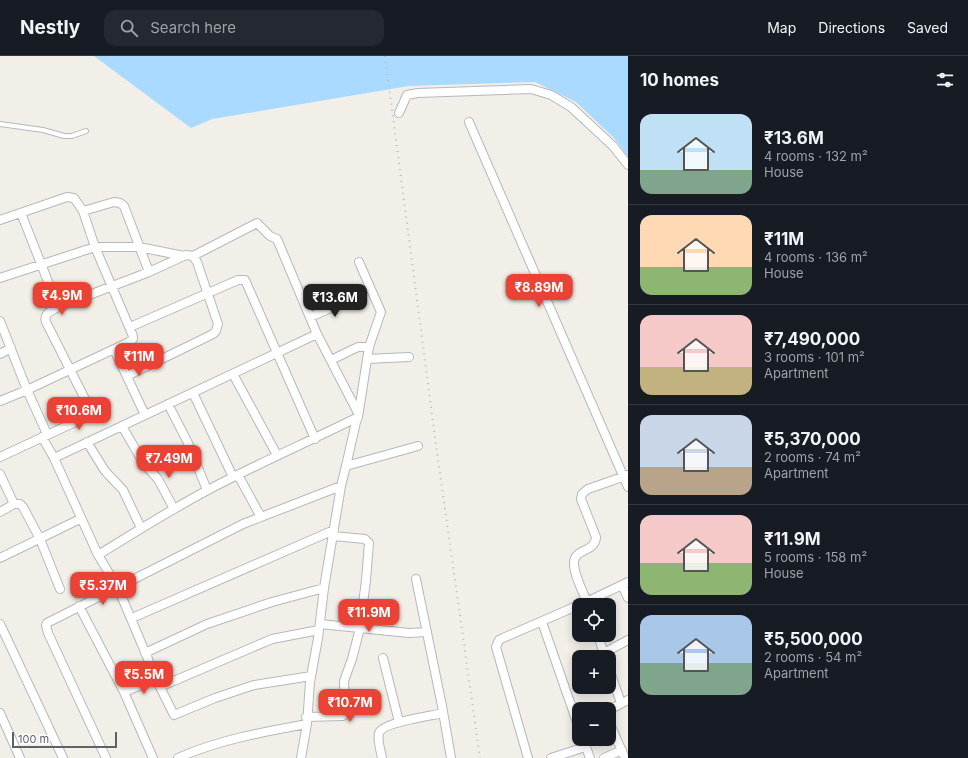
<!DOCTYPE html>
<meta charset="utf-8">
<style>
:root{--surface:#171b24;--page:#242831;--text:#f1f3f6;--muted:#9ea1a6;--line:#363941;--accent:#ea4335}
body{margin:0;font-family:Inter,sans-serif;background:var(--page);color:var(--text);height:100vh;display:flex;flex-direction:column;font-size:15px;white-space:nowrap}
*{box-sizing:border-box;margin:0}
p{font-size:13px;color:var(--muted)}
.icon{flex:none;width:22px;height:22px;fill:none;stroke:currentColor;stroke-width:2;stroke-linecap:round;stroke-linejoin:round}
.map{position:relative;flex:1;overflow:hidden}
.panel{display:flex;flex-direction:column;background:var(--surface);width:340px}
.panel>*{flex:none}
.buttons{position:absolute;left:572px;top:542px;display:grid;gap:8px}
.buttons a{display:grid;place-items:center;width:44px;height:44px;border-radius:8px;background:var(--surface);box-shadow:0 2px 10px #0003;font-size:20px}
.scale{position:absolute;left:12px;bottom:10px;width:105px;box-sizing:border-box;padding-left:4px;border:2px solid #5f6368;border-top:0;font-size:11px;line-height:14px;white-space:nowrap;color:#5f6368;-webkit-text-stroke:3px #fff;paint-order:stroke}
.price{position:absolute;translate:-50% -34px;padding:0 9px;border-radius:8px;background:var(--accent);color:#fff;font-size:13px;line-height:26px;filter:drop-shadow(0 1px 2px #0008)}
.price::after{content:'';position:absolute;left:50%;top:24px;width:12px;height:9px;margin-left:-6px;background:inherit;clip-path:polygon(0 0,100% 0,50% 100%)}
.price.selected{background:#222;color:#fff}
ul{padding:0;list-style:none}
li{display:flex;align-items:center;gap:12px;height:100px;padding:0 12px}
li+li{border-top:1px solid var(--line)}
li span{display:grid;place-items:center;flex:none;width:112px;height:80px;border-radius:12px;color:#555}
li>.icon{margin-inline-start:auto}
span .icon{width:48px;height:48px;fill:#fffc;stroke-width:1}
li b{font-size:17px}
h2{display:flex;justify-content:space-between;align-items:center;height:48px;padding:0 12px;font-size:17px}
header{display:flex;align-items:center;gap:24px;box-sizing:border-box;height:56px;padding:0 20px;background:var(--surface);border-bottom:1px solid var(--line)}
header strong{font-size:19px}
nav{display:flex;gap:22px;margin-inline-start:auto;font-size:14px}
.search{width:280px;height:36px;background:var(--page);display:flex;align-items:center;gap:10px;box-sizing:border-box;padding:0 14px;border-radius:12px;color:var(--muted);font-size:15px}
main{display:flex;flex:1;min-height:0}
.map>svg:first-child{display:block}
.water{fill:#aadaff}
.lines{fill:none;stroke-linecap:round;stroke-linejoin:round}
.service-casing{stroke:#b5b8bc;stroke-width:6}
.minor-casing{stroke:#b5b8bc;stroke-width:10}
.service{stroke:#fff;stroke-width:4}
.minor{stroke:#fff;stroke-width:8}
.rail{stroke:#b6b7b8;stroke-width:2;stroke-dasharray:1 5;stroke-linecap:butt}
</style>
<header>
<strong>Nestly</strong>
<div class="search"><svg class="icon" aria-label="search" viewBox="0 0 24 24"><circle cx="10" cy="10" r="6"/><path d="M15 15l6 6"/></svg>Search here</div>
<nav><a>Map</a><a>Directions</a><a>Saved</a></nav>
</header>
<main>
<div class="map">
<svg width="628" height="702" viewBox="0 0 628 702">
<rect width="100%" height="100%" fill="#f1efe8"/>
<path class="water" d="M 94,0 L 628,0 L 628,101 L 615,83 L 576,46 L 535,26 L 409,30 L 212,63 L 191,72 Z"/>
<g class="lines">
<defs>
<path id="service" d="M 0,68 L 43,74 L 64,80 L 72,80 L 86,75"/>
<path id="minor" d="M 399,57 L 407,39 L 418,37 L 531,33 L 551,39 L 571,51 L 613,90 L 628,109
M 469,66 L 628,431
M 83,155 L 114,146 L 120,147 L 124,150 L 149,216
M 21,157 L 58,251
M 0,164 L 67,141 L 74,142 L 83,155 L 95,191 L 133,280 L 133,283 L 129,286 L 27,334 L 0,345
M 193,200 L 257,167 L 270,180 L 277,183 L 317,278 L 358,357
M 0,222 L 95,191 L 139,191 L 184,200
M 310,261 L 352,243
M 0,265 L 27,334 L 47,378
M 130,271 L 238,224 L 245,224 L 315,383
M 114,293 L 145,359
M 0,298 L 11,292
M 367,303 L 409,301
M 331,304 L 358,291 L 369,291
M 233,318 L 277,399
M 193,337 L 233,421
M 168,348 L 188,387 L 207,434
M 122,370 L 144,408 L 158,423 L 174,453
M 42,381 L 54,402 L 98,499 L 118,532 L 159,629 L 162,630 L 272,583 L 319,574
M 87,386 L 105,415 L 123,434 L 141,472
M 0,401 L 86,361 L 90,357 L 90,353 L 46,266 C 43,257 52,255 58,251 L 149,216 L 186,199 L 193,200 L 197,206 L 218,268 L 216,275 L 213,278 L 127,320
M 54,402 L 317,278
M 346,410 L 418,390
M 0,418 L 14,448
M 238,419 L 261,461
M 0,456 L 14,448 L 20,448 L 23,451 L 40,483 L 60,533
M 98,499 C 134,477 170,454 208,434 C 257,408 308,386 358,361
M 0,502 L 80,463
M 416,523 L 442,650 L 451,702
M 622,529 L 628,542
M 582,548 L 628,526
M 588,549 C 584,537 573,518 574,506 C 575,492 595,497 596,481 L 581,443 L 582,438 L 588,433 L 628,419
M 79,550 L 124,636 L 153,702
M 132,562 L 334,474
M 542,566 L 579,672
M 0,568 L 63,702
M 320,568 L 409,577 L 427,576
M 598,579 L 605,601
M 145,597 L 207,568 L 272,546 L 324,532
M 604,597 L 628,584
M 383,602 L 399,666
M 609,613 L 621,647
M 159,629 L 174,659 L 215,642 L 254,629 L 311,620
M 124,636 L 156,623
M 609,654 L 628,644
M 0,657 L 20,702
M 306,661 L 343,660 L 345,658 L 344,625 L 352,603 L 360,572 L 366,524 L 369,487 L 365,483 L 333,480
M 609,666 L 625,702
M 583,683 L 590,702
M 106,702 L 48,577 L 46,569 L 47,567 L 243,468 L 341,430
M 178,702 C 218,684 263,676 307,668
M 301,702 L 307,668 L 310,626 L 318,582 L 324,532 L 341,430 L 346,410 L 356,366 L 358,361 L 369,291 L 381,256 L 359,206
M 382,702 C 381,695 377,685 379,677 C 383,666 431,660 443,657
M 528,702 L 496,591 L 499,584 L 503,582 L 579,549
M 551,702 L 585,691
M 604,702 L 622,694"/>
</defs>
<use href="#service" class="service-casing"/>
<use href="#minor" class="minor-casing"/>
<use href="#service" class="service"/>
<use href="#minor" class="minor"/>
<path class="rail" d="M 385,0 L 436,389 L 480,702"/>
</g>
</svg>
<div class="buttons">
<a><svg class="icon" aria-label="locate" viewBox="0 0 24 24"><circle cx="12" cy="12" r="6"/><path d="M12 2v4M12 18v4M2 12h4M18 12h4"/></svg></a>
<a>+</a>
<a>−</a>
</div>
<div class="scale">100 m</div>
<b class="price" style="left:539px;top:252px">₹8.89M</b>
<b class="price" style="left:62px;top:260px">₹4.9M</b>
<b class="price selected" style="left:335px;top:262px">₹13.6M</b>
<b class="price" style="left:139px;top:321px">₹11M</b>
<b class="price" style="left:79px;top:375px">₹10.6M</b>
<b class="price" style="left:169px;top:423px">₹7.49M</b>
<b class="price" style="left:103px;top:550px">₹5.37M</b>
<b class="price" style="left:369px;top:577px">₹11.9M</b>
<b class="price" style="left:144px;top:639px">₹5.5M</b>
<b class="price" style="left:350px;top:667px">₹10.7M</b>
</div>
<section class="panel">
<h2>10 homes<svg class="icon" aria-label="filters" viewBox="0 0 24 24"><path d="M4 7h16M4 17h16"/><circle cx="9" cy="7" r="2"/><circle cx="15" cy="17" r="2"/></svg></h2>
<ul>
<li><span style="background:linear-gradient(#bfe0f5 70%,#7fa58c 0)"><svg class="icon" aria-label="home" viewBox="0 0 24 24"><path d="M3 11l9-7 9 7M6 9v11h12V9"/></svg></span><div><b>₹13.6M</b><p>4 rooms · 132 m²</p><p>House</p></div></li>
<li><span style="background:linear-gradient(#ffd9b3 65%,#8fb573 0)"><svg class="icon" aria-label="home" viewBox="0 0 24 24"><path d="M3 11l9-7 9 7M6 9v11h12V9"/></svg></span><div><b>₹11M</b><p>4 rooms · 136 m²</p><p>House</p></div></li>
<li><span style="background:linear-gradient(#f6c9c9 65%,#c2b280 0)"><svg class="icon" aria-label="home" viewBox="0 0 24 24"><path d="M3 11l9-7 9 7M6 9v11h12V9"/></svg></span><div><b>₹7,490,000</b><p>3 rooms · 101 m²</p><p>Apartment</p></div></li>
<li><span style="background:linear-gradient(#c9d6e8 65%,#b9a48a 0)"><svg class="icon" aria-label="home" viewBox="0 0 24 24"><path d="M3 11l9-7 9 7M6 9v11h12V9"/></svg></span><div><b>₹5,370,000</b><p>2 rooms · 74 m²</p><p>Apartment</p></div></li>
<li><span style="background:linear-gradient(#f6c9c9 60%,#8fb573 0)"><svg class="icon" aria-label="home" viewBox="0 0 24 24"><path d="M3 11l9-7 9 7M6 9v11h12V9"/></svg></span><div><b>₹11.9M</b><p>5 rooms · 158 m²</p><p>House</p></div></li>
<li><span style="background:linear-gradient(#a9c7e8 60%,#7fa58c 0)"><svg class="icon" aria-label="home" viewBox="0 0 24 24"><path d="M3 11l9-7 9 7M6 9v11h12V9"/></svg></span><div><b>₹5,500,000</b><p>2 rooms · 54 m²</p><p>Apartment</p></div></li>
</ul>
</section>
</main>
